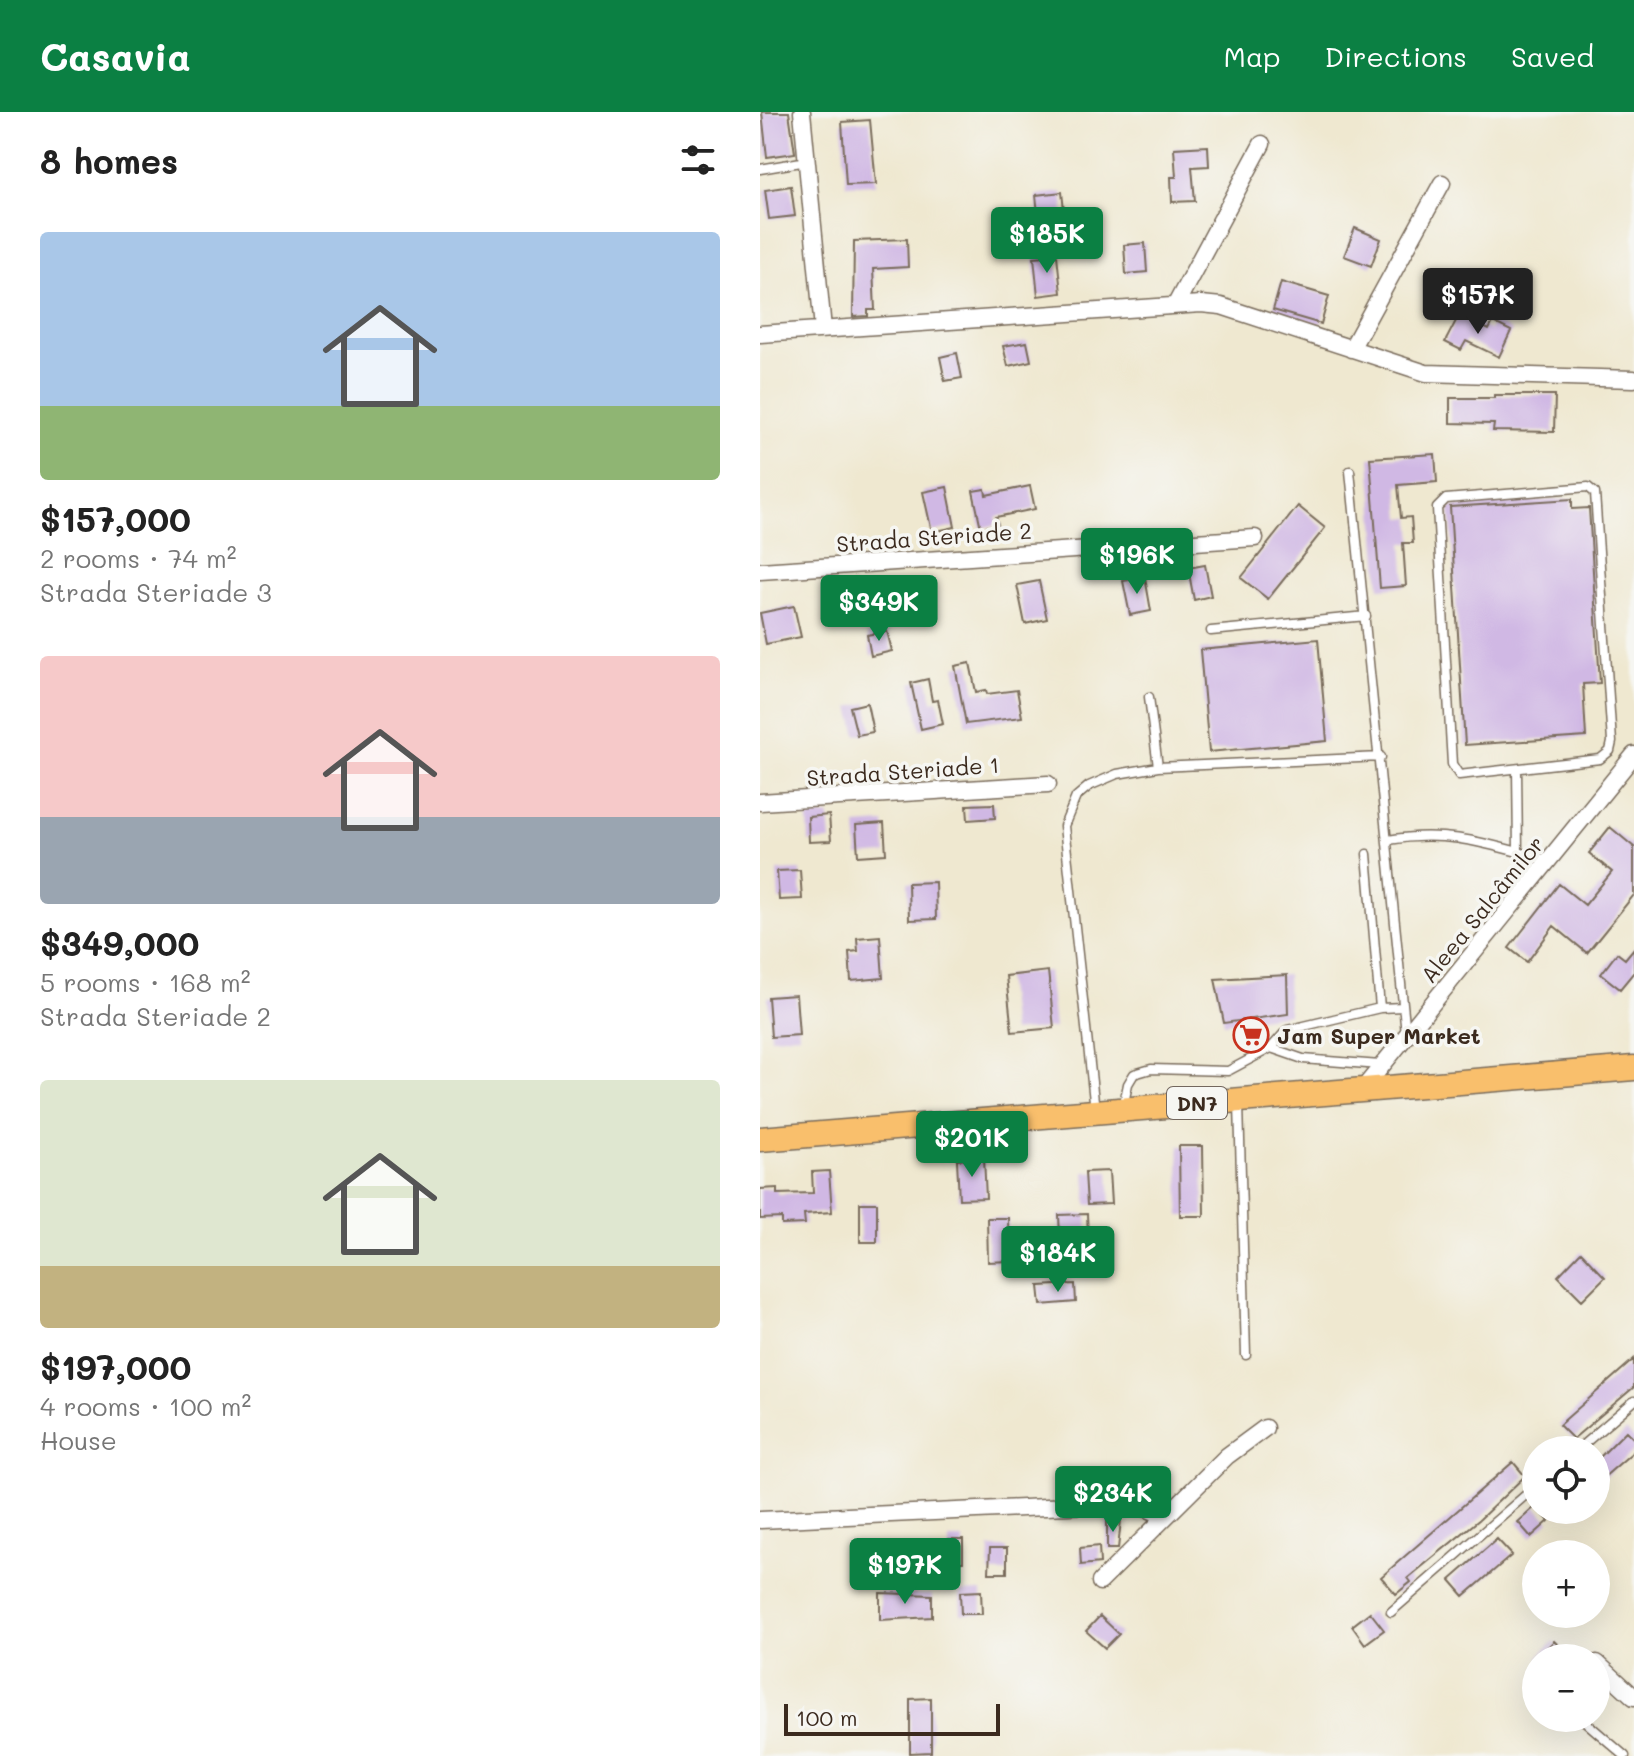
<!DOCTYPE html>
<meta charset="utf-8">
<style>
:root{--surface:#fff;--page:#f2f2f2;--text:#222;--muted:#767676;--accent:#0b8043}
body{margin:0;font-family:Mali,sans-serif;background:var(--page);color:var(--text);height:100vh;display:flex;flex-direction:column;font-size:30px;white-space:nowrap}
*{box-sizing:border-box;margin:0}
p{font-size:26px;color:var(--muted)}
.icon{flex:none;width:44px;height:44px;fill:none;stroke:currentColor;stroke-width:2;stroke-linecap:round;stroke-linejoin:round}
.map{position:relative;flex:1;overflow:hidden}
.side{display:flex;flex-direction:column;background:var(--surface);width:760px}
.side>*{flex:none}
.controls{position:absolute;left:762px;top:1324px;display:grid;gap:16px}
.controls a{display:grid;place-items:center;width:88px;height:88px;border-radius:50%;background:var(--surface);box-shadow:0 8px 32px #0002;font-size:40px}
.scale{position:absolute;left:24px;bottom:20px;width:216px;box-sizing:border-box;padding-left:8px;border:4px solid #3b2a1e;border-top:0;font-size:22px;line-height:28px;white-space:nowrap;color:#3b2a1e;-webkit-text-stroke:6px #f6f6f2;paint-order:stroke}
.price{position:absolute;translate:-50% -68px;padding:0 18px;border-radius:8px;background:var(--accent);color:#fff;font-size:26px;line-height:52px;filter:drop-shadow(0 2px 4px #0008)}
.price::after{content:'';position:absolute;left:50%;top:48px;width:24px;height:18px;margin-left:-12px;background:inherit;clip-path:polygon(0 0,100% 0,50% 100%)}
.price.active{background:#222;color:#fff}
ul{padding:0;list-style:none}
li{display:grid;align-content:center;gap:16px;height:424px;padding:0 40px}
li span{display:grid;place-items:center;height:248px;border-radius:8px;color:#555}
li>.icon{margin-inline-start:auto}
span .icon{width:144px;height:144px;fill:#fffc;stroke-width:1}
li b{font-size:34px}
h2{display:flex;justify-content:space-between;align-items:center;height:96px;padding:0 40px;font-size:34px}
header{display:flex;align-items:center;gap:48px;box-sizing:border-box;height:112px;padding:0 40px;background:var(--accent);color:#fff}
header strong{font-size:38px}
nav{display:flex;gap:44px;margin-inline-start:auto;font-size:28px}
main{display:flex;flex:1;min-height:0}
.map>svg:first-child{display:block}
.building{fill:#d0b8e4}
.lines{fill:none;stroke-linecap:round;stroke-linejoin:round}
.lane-casing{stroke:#7a6c5c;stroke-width:11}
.street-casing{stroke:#7a6c5c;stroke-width:19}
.primary-casing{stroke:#7a6c5c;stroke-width:27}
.lane{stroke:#fff;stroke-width:8}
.street{stroke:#fff;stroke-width:16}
.primary{stroke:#f9bf6c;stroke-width:24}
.labels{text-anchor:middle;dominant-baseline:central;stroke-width:7;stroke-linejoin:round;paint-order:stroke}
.shield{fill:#f6f6f2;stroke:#73675e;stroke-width:2}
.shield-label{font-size:20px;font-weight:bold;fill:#3b2a1e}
.street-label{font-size:22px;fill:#3b2a1e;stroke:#f6f6f2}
.poi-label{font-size:22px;font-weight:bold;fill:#3b2a1e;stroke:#f6f6f2;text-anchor:start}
</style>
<header>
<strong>Casavia</strong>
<nav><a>Map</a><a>Directions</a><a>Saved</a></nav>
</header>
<main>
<section class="side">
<h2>8 homes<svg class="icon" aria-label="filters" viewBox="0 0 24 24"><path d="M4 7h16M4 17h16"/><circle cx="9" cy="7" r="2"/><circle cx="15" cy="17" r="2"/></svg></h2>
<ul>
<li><span style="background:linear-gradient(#a9c7e8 70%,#8fb573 0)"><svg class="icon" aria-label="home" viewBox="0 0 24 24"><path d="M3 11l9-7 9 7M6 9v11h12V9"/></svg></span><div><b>$157,000</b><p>2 rooms · 74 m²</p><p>Strada Steriade 3</p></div></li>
<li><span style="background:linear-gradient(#f6c9c9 65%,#9aa5b1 0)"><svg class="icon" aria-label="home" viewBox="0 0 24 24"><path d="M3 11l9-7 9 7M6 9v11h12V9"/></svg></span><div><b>$349,000</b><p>5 rooms · 168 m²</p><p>Strada Steriade 2</p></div></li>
<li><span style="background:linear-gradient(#dfe7d0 75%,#c2b280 0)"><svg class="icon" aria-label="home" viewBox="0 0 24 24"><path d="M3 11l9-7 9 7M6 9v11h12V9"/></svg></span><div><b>$197,000</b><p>4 rooms · 100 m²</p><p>House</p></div></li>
</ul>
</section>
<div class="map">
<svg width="874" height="1644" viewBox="0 0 874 1644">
<rect width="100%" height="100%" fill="#f6f6f2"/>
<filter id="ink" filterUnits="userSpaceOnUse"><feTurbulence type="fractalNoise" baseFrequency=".0125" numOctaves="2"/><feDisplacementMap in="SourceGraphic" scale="16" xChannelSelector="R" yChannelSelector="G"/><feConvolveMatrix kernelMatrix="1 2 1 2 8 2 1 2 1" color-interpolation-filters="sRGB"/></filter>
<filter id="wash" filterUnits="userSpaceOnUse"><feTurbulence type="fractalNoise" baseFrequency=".006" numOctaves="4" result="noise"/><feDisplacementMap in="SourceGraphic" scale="32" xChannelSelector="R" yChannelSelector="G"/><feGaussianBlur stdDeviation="1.8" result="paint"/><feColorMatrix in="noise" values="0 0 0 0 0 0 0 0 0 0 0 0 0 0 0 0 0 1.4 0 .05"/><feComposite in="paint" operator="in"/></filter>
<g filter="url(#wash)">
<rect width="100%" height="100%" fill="#efe8d0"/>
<g id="blocks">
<path class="building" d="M 2,0 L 29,0 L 35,41 L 7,45 Z
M 110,8 L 116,72 L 86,73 L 82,10 Z
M 448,34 L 449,54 L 432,55 L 435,89 L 412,90 L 411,65 L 416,65 L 414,36 Z
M 31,74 L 35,104 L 9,107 L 5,78 Z
M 302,80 L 306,117 L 280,120 L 276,83 Z
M 595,116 L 621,127 L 611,154 L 584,144 Z
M 147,127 L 148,155 L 113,157 L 115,198 L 108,198 L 108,204 L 93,205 L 94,129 Z
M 385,131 L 387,160 L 366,162 L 364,133 Z
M 297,143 L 301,181 L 278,184 L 274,145 Z
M 521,170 L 569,184 L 561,212 L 513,198 Z
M 699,203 L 729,218 L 733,210 L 751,219 L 739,245 L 706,229 L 701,238 L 685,230 Z
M 267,230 L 271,249 L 248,254 L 243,234 Z
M 197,241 L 202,266 L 185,269 L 180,245 Z
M 734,283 L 795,283 L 794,320 L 733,319 L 734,312 L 690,311 L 690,286 L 734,286 Z
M 675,342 L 677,370 L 638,373 L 641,406 L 651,405 L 653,431 L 643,431 L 646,474 L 620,476 L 610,346 Z
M 270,374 L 275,397 L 236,405 L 238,412 L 221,416 L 213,379 L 225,377 L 226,383 Z
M 187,375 L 195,415 L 172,420 L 163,380 Z
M 812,387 L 812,397 L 829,396 L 840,571 L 823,572 L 826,625 L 705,633 L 690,395 Z
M 538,394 L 565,416 L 508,487 L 481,466 Z
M 445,453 L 451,484 L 434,488 L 428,456 Z
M 385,465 L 391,499 L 370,503 L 363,469 Z
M 279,469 L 287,507 L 265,512 L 257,473 Z
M 34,494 L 41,525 L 6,532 L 0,501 Z
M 127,519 L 132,539 L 111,544 L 107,523 Z
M 558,527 L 567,629 L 449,640 L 440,538 Z
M 210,551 L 216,580 L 226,578 L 227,582 L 257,578 L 262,605 L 206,612 L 195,554 Z
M 168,567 L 172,589 L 178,588 L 183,612 L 161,617 L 151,571 Z
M 107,591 L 113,620 L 97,623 L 90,595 Z
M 234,692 L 235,706 L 208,708 L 207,693 Z
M 69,703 L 71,729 L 49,730 L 48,705 Z
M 124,711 L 126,742 L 98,744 L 96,713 Z
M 850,715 L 874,735 L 874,783 L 827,841 L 794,814 L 767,850 L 749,836 L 799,772 L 825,793 L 852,760 L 829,741 Z
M 40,758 L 42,787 L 19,788 L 17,759 Z
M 175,770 L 176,807 L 149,808 L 148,771 Z
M 120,824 L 123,866 L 91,869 L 89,840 L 98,839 L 97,826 Z
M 874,836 L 874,860 L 860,877 L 841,862 L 857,841 L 865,847 Z
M 288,859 L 294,916 L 252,920 L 246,864 Z
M 527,863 L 528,902 L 464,911 L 455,867 Z
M 36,883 L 39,923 L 11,925 L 8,885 Z
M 419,1034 L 443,1034 L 444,1104 L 420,1104 Z
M 224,1046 L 226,1086 L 199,1087 L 197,1048 Z
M 69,1059 L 72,1100 L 44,1102 L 45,1112 L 22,1113 L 22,1106 L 0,1107 L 0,1077 L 17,1076 L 17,1082 L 53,1081 L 52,1060 Z
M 349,1059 L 351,1092 L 327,1093 L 325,1060 Z
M 100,1091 L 117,1091 L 117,1130 L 100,1130 Z
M 327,1102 L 329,1146 L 301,1147 L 299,1103 Z
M 227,1106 L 248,1106 L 249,1149 L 228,1150 Z
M 821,1140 L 845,1165 L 822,1188 L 798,1164 Z
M 315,1172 L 316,1190 L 281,1193 L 279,1174 Z
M 874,1247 L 874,1275 L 813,1327 L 799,1313 Z
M 866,1319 L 874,1327 L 874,1339 L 836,1372 L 836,1349 Z
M 753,1350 L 765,1364 L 720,1407 L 648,1466 L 651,1470 L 636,1482 L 621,1465 Z
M 776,1394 L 789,1409 L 771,1425 L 758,1410 Z
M 347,1408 L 361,1408 L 358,1437 L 347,1437 Z
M 189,1427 L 203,1427 L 203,1450 L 189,1450 Z
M 737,1427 L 752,1443 L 704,1484 L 690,1468 Z
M 339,1434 L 340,1451 L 321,1453 L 320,1436 Z
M 230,1436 L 247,1436 L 247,1461 L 229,1461 Z
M 221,1479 L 222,1502 L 201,1502 L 200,1480 Z
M 120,1481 L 172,1483 L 172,1505 L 120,1508 Z
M 610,1500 L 624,1518 L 605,1532 L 592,1514 Z
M 340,1504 L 359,1522 L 345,1536 L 326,1519 Z
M 794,1529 L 811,1546 L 777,1546 Z
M 171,1586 L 171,1640 L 150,1641 L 150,1587 Z"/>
</g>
</g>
<g filter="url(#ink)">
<use href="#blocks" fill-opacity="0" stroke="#7a6c5c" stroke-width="2"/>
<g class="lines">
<defs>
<path id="lane" d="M 0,57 L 47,49
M 590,359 L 646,922
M 828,375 L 835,381 L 852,630 L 850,639 L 840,647 L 699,663 L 692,652 L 677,396 L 686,387 Z
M 451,519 L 606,504
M 389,585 L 398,655
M 757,657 L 758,740
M 628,728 C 688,717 730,733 788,748
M 607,742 L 620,896 L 643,895
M 511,936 L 527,918 L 620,896
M 479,992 L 486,1243
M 363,996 L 368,972 L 374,962 L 391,957 L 468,959 L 511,936 L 543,947 L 620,953
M 335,998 L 304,714 L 316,685 L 329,674 L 357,662 L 398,655 L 621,645
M 817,1338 L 874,1289
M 631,1500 L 776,1374
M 821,1606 L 865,1644"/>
<path id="street" d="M 42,0 L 63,217
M 416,192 L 502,32
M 0,222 L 441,192 L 461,194 L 666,261 L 874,267
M 591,237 L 682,71
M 0,459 L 495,426
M 0,690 L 288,672
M 603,977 L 874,643
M 0,1408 L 374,1391 L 404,1404
M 340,1470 L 467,1344 L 505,1316
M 837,1551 L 874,1585"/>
<path id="primary" d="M 0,1027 L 874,956"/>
</defs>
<use href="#lane" class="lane-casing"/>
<use href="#street" class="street-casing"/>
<use href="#primary" class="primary-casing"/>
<use href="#lane" class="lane"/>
<use href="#street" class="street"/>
<use href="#primary" class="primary"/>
</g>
</g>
<defs>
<symbol id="supermarket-ring" viewBox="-11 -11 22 22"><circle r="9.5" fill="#f6f6f2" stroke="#c8321e" stroke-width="1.5"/><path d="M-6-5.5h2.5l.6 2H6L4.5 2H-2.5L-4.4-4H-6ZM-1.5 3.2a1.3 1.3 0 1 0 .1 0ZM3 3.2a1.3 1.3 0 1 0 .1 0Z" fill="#c8321e"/></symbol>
</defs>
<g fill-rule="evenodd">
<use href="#supermarket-ring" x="471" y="903" width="40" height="40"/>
</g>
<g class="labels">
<rect class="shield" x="407" y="975" width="60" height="32" rx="6"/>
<g class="shield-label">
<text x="437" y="991">DN7</text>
</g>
<g class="street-label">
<text transform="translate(174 425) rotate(-4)">Strada Steriade 2</text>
<text transform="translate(143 659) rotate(-4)">Strada Steriade 1</text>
<text transform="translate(722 797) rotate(-51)">Aleea Salcâmilor</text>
</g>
<g class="poi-label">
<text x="517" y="923">Jam Super Market</text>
</g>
</g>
</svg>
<div class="controls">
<a><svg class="icon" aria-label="locate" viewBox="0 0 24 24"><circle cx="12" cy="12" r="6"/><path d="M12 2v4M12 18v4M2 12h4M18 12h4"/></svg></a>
<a>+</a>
<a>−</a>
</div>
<div class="scale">100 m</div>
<b class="price" style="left:287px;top:163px">$185K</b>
<b class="price active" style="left:718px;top:224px">$157K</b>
<b class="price" style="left:377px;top:484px">$196K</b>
<b class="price" style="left:119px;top:531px">$349K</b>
<b class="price" style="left:212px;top:1067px">$201K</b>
<b class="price" style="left:298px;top:1182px">$184K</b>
<b class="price" style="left:353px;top:1422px">$234K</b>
<b class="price" style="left:145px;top:1494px">$197K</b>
</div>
</main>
